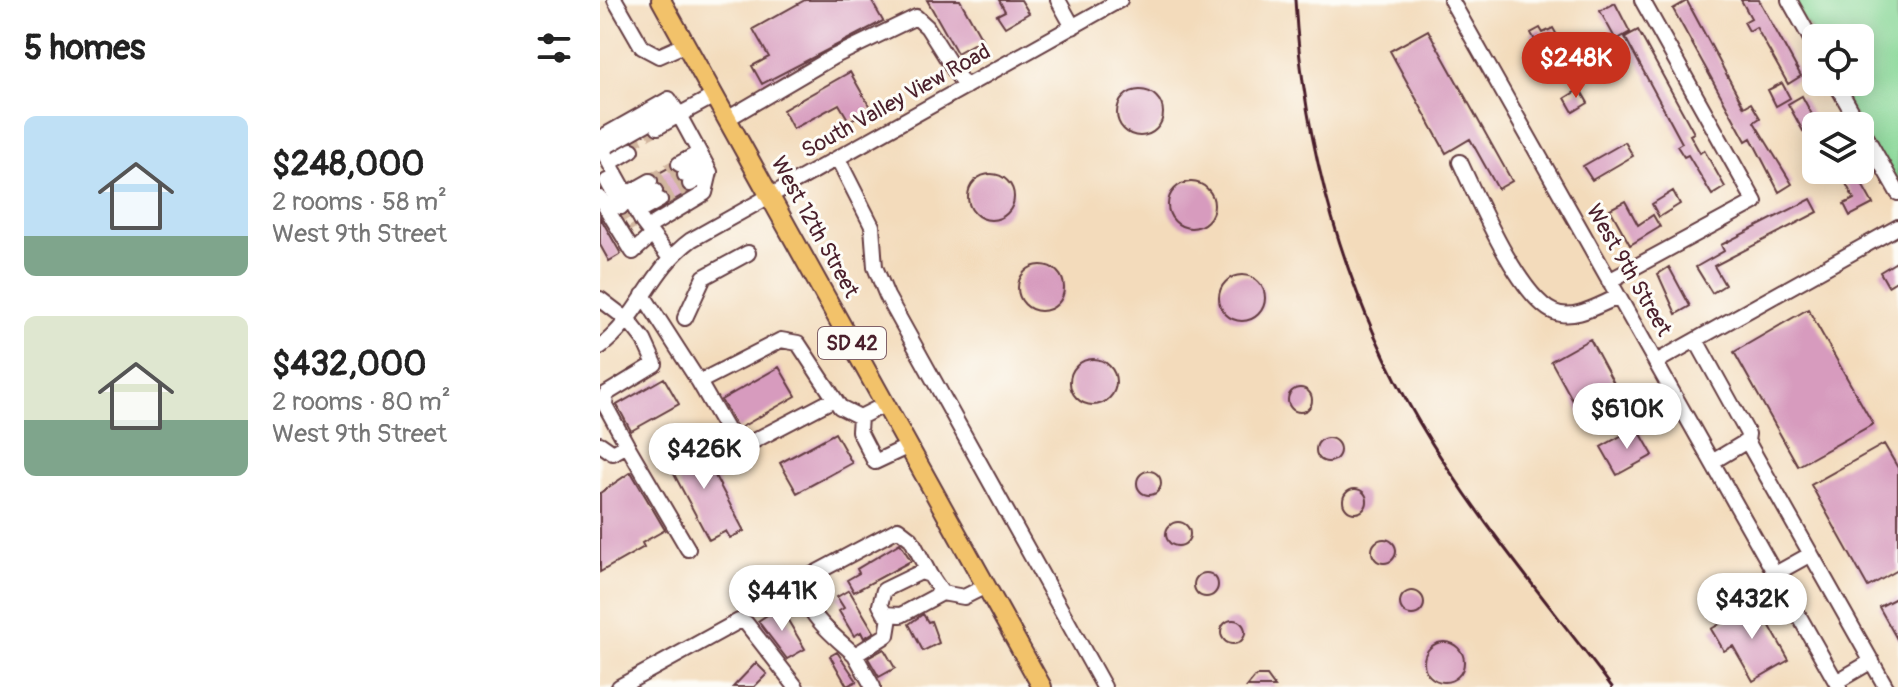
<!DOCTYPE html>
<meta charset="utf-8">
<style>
:root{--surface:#fff;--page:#f6f6f6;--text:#222;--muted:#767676;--accent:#c8321e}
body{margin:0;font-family:Pangolin,sans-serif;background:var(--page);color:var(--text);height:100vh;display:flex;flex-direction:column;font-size:30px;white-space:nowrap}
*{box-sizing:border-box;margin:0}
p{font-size:26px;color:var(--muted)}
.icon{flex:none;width:44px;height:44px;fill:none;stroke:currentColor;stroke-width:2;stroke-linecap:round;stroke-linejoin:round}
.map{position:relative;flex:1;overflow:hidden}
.details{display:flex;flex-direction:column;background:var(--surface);width:600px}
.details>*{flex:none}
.fabs{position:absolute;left:1202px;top:24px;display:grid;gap:16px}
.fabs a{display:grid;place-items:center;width:72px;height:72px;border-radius:12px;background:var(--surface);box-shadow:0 4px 20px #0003;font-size:40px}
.price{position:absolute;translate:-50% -68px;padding:0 18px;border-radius:28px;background:#fff;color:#222;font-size:26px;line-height:52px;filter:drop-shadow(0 2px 4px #0008)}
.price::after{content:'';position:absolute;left:50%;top:48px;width:24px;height:18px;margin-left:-12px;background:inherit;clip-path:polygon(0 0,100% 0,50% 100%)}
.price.on{background:var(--accent);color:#fff}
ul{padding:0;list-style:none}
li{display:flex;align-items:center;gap:24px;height:200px;padding:0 24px}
li span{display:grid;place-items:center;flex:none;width:224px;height:160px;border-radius:12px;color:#555}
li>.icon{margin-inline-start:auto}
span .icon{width:96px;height:96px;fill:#fffc;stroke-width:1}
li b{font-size:34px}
h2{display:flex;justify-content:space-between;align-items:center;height:96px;padding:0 24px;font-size:34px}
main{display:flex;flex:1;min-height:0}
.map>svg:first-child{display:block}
.green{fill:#88d797;stroke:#697b61;stroke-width:2}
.building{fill:#d79bbe}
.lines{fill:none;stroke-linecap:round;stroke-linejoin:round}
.minor-tunnel{stroke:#d1b59e;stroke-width:14;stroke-dasharray:14 7;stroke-linecap:butt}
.minor-casing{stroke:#633b41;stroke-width:18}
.major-casing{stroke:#633b41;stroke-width:22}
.minor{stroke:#fff;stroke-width:14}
.major{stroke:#f2c26a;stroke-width:18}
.rail{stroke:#4a1f2b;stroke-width:3}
.labels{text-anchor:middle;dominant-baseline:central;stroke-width:6;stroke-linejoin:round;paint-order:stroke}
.shield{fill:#fdfcf7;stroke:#806168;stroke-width:2}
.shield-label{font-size:20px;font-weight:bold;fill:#4a1f2b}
.street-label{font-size:22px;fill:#4a1f2b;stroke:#fdfcf7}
</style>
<main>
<section class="details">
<h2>5 homes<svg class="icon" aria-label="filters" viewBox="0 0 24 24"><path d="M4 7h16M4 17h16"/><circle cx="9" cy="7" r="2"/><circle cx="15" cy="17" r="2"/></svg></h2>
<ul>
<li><span style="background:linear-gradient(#bfe0f5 75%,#7fa58c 0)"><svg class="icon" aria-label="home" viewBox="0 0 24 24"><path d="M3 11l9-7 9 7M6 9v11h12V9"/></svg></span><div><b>$248,000</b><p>2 rooms · 58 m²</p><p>West 9th Street</p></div></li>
<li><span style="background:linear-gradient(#dfe7d0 65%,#7fa58c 0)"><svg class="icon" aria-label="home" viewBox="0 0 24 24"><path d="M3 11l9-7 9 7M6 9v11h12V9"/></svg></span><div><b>$432,000</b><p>2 rooms · 80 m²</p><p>West 9th Street</p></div></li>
</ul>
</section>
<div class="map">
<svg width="1298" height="687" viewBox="0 0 1298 687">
<rect width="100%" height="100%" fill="#fdfcf7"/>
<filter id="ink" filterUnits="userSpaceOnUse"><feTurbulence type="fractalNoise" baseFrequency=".0125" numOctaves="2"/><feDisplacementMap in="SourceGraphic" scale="16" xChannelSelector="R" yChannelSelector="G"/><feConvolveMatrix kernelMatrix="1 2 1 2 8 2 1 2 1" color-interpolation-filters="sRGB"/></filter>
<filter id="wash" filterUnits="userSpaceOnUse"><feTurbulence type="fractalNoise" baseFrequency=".006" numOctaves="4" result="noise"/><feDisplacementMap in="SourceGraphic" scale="32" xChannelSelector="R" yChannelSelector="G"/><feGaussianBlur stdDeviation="1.8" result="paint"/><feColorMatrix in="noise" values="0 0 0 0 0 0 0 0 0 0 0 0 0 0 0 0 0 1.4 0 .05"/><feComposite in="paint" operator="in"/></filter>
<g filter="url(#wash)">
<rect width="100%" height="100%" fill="#f3dbbb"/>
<path class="green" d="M 1189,0 L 1298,0 L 1298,193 L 1235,82 L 1260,82 L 1260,38 L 1216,38 Z"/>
<g id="blocks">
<path class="building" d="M 205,0 L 271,0 L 283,21 L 162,84 L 152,66 L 169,57 L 153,29 Z
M 327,0 L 360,0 L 382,39 L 357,53 Z
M 399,0 L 421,0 L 429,13 L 405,27 L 397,15 L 405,11 Z
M 1141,0 L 1159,0 L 1201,76 L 1188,84 L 1156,27 L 1149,31 L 1144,22 L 1151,18 Z
M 1087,1 L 1144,107 L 1151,103 L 1160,118 L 1154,122 L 1192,184 L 1179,192 L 1151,138 L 1146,141 L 1073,9 Z
M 1015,3 L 1030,32 L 1016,40 L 1000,11 Z
M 940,28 L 943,33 L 953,28 L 963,46 L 970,42 L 980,69 L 967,76 L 945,39 L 937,44 L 931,33 Z
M 828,30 L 912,181 L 898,189 L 870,139 L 846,153 L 790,51 Z
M 1038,30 L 1094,133 L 1090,135 L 1100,153 L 1104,150 L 1125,187 L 1112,195 L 1088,155 L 1084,157 L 1077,146 L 1082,143 L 1025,37 Z
M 250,72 L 271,109 L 249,121 L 239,104 L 193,129 L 183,110 Z
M 1182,83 L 1190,98 L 1176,106 L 1168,90 Z
M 980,89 L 988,103 L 973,112 L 965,98 Z
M517 113a23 23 0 1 1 46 0a23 23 0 1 1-46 0Z
M 1202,96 L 1216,122 L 1216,143 L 1208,128 L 1203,131 L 1188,104 Z
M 1025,142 L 1033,156 L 992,180 L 983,166 Z
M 70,167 L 86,193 L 69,203 L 57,174 Z
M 1239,170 L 1254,170 L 1273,204 L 1250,216 L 1244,204 L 1254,199 Z
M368 197a23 23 0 1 1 46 0a23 23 0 1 1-46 0Z
M568 205a23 23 0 1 1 46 0a23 23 0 1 1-46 0Z
M 1073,191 L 1080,204 L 1059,217 L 1052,204 Z
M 1211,199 L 1218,212 L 1114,266 L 1125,285 L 1112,293 L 1096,267 L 1124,251 L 1121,245 Z
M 1025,201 L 1038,225 L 1053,215 L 1060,227 L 1030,245 L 1010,209 Z
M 0,217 L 21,254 L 9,261 L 0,245 Z
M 1298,261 L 1298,280 L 1288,286 L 1280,272 Z
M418 288a23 23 0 1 1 46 0a23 23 0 1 1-46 0Z
M 1069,267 L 1090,306 L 1076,314 L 1058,274 Z
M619 298a23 23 0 1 1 46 0a23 23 0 1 1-46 0Z
M 1208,309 L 1273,424 L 1198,466 L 1134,352 Z
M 990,339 L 1023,400 L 984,421 L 951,361 Z
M470 382a23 23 0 1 1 46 0a23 23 0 1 1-46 0Z
M 179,367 L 196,396 L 138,429 L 121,400 Z
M 64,378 L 79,404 L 31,431 L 17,405 Z
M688 400a12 12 0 1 1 24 0a12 12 0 1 1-24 0Z
M 1037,427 L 1053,455 L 1017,475 L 1001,447 Z
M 235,433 L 252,463 L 197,493 L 180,463 Z
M 94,436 L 144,531 L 130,538 L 126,531 L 109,540 L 67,461 L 84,452 L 79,443 Z
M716 450a12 12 0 1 1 24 0a12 12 0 1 1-24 0Z
M 1284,444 L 1298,468 L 1298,570 L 1268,587 L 1211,485 Z
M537 483a12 12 0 1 1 24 0a12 12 0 1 1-24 0Z
M 31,472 L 65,530 L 42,543 L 44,547 L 0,572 L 0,493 Z
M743 501a12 12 0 1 1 24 0a12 12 0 1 1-24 0Z
M566 534a12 12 0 1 1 24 0a12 12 0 1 1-24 0Z
M772 551a12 12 0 1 1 24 0a12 12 0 1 1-24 0Z
M 300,543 L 311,561 L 254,592 L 247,580 L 259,573 L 257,569 Z
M594 585a12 12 0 1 1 24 0a12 12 0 1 1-24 0Z
M 249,590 L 274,632 L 264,638 L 261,632 L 254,636 L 239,611 L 244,608 L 237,597 Z
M800 603a12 12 0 1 1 24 0a12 12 0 1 1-24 0Z
M 1298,597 L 1298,641 L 1279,607 Z
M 1157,603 L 1189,660 L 1153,681 L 1133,646 L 1124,651 L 1111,629 Z
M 180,607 L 205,649 L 187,659 L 158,621 Z
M 323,614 L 328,622 L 331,621 L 339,643 L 323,651 L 309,624 Z
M621 632a12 12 0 1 1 24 0a12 12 0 1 1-24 0Z
M824 662a20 20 0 1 1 40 0a20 20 0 1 1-40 0Z
M 284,649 L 295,668 L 279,677 L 268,658 Z
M 237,652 L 257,681 L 247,686 L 230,656 Z
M 156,663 L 167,674 L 154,687 L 133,687 Z
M 656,676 L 667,676 L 675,687 L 647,687 Z"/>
</g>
</g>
<g filter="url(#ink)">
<use href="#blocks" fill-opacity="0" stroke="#633b41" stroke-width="2"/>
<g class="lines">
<path class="minor-tunnel" d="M 28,143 L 58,127
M 50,181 L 79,164
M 55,191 L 85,175
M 60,200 L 90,184
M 21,207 L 34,229"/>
<defs>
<path id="minor" d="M 15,0 L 42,47 L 59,56 L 86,44
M 458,0 L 473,27
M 851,0 L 1239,687
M 1189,0 L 1216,48
M 1235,82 L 1298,193
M 127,119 L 233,57 L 316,17 L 327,27 L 365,87
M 0,138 L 69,99 L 79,115 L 114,96
M 0,146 L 43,223 L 69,257
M 2,149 L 67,112
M 238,159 L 272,226 L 275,267 L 287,296 L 504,687
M 860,162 C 877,198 919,297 954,312 C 974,321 1000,304 1018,297
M 10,163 L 32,150
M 79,164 L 99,153
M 85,175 L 105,163
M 7,181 L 21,207
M 90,184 L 110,172
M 27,194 L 50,181
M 0,198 L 33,252 L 52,235
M 32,204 L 55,191
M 37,213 L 60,200
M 47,228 L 105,193 L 110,172 L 79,115 L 58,127
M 1009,281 L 1155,202 L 1042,0
M 43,295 L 99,382 L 181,340 L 198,343 L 240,407 L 260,417 L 286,404
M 0,299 L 29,321 L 44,340 L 55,364 L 6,394 L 5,405 L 27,445
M 85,318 L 104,277 L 148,253
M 1096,340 L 1148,434 L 1147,441
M 0,347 C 39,318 51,269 91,240 L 520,0
M 1056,362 L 1298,227
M 99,382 L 133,441 L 146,445 L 234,399
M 260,417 L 259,431 L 275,462 L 309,446
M 0,444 L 13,453 L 27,445 L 88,549
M 1112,462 L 1147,441 L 1286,687
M 1175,574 L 1211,554
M 342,593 L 301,615 L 285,614 L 280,605 L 284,590 L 321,572 L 330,575 L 342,593 L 364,597 L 386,586
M 255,655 C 235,636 194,608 208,577 L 298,529 L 311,539 L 330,575
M 1236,682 L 1272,661
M 19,687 L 139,621 L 146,623 L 196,687
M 273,687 L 255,655 L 287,635 L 290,617"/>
<path id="major" d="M 61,0 L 442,687"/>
</defs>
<use href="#minor" class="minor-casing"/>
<use href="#major" class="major-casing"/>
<use href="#minor" class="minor"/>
<use href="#major" class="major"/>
<path class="rail" d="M 695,0 C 703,145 745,296 819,422 C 874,516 946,600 1012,687"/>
</g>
</g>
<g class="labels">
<rect class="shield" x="218" y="327" width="68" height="32" rx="6"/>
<g class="shield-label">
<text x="252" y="343">SD 42</text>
</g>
<g class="street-label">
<text transform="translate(296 101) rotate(-29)">South Valley View Road</text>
<text transform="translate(215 227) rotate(61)">West 12th Street</text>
<text transform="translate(1029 270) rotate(60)">West 9th Street</text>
</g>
</g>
</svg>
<div class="fabs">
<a><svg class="icon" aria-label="locate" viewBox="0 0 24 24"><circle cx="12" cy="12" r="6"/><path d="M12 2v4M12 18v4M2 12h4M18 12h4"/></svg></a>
<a><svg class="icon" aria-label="layers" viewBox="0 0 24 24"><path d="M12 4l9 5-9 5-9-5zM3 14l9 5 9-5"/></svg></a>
</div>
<b class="price on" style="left:976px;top:100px">$248K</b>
<b class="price" style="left:1027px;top:451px">$610K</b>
<b class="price" style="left:104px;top:491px">$426K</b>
<b class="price" style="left:182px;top:633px">$441K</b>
<b class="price" style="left:1152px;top:641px">$432K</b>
</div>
</main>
